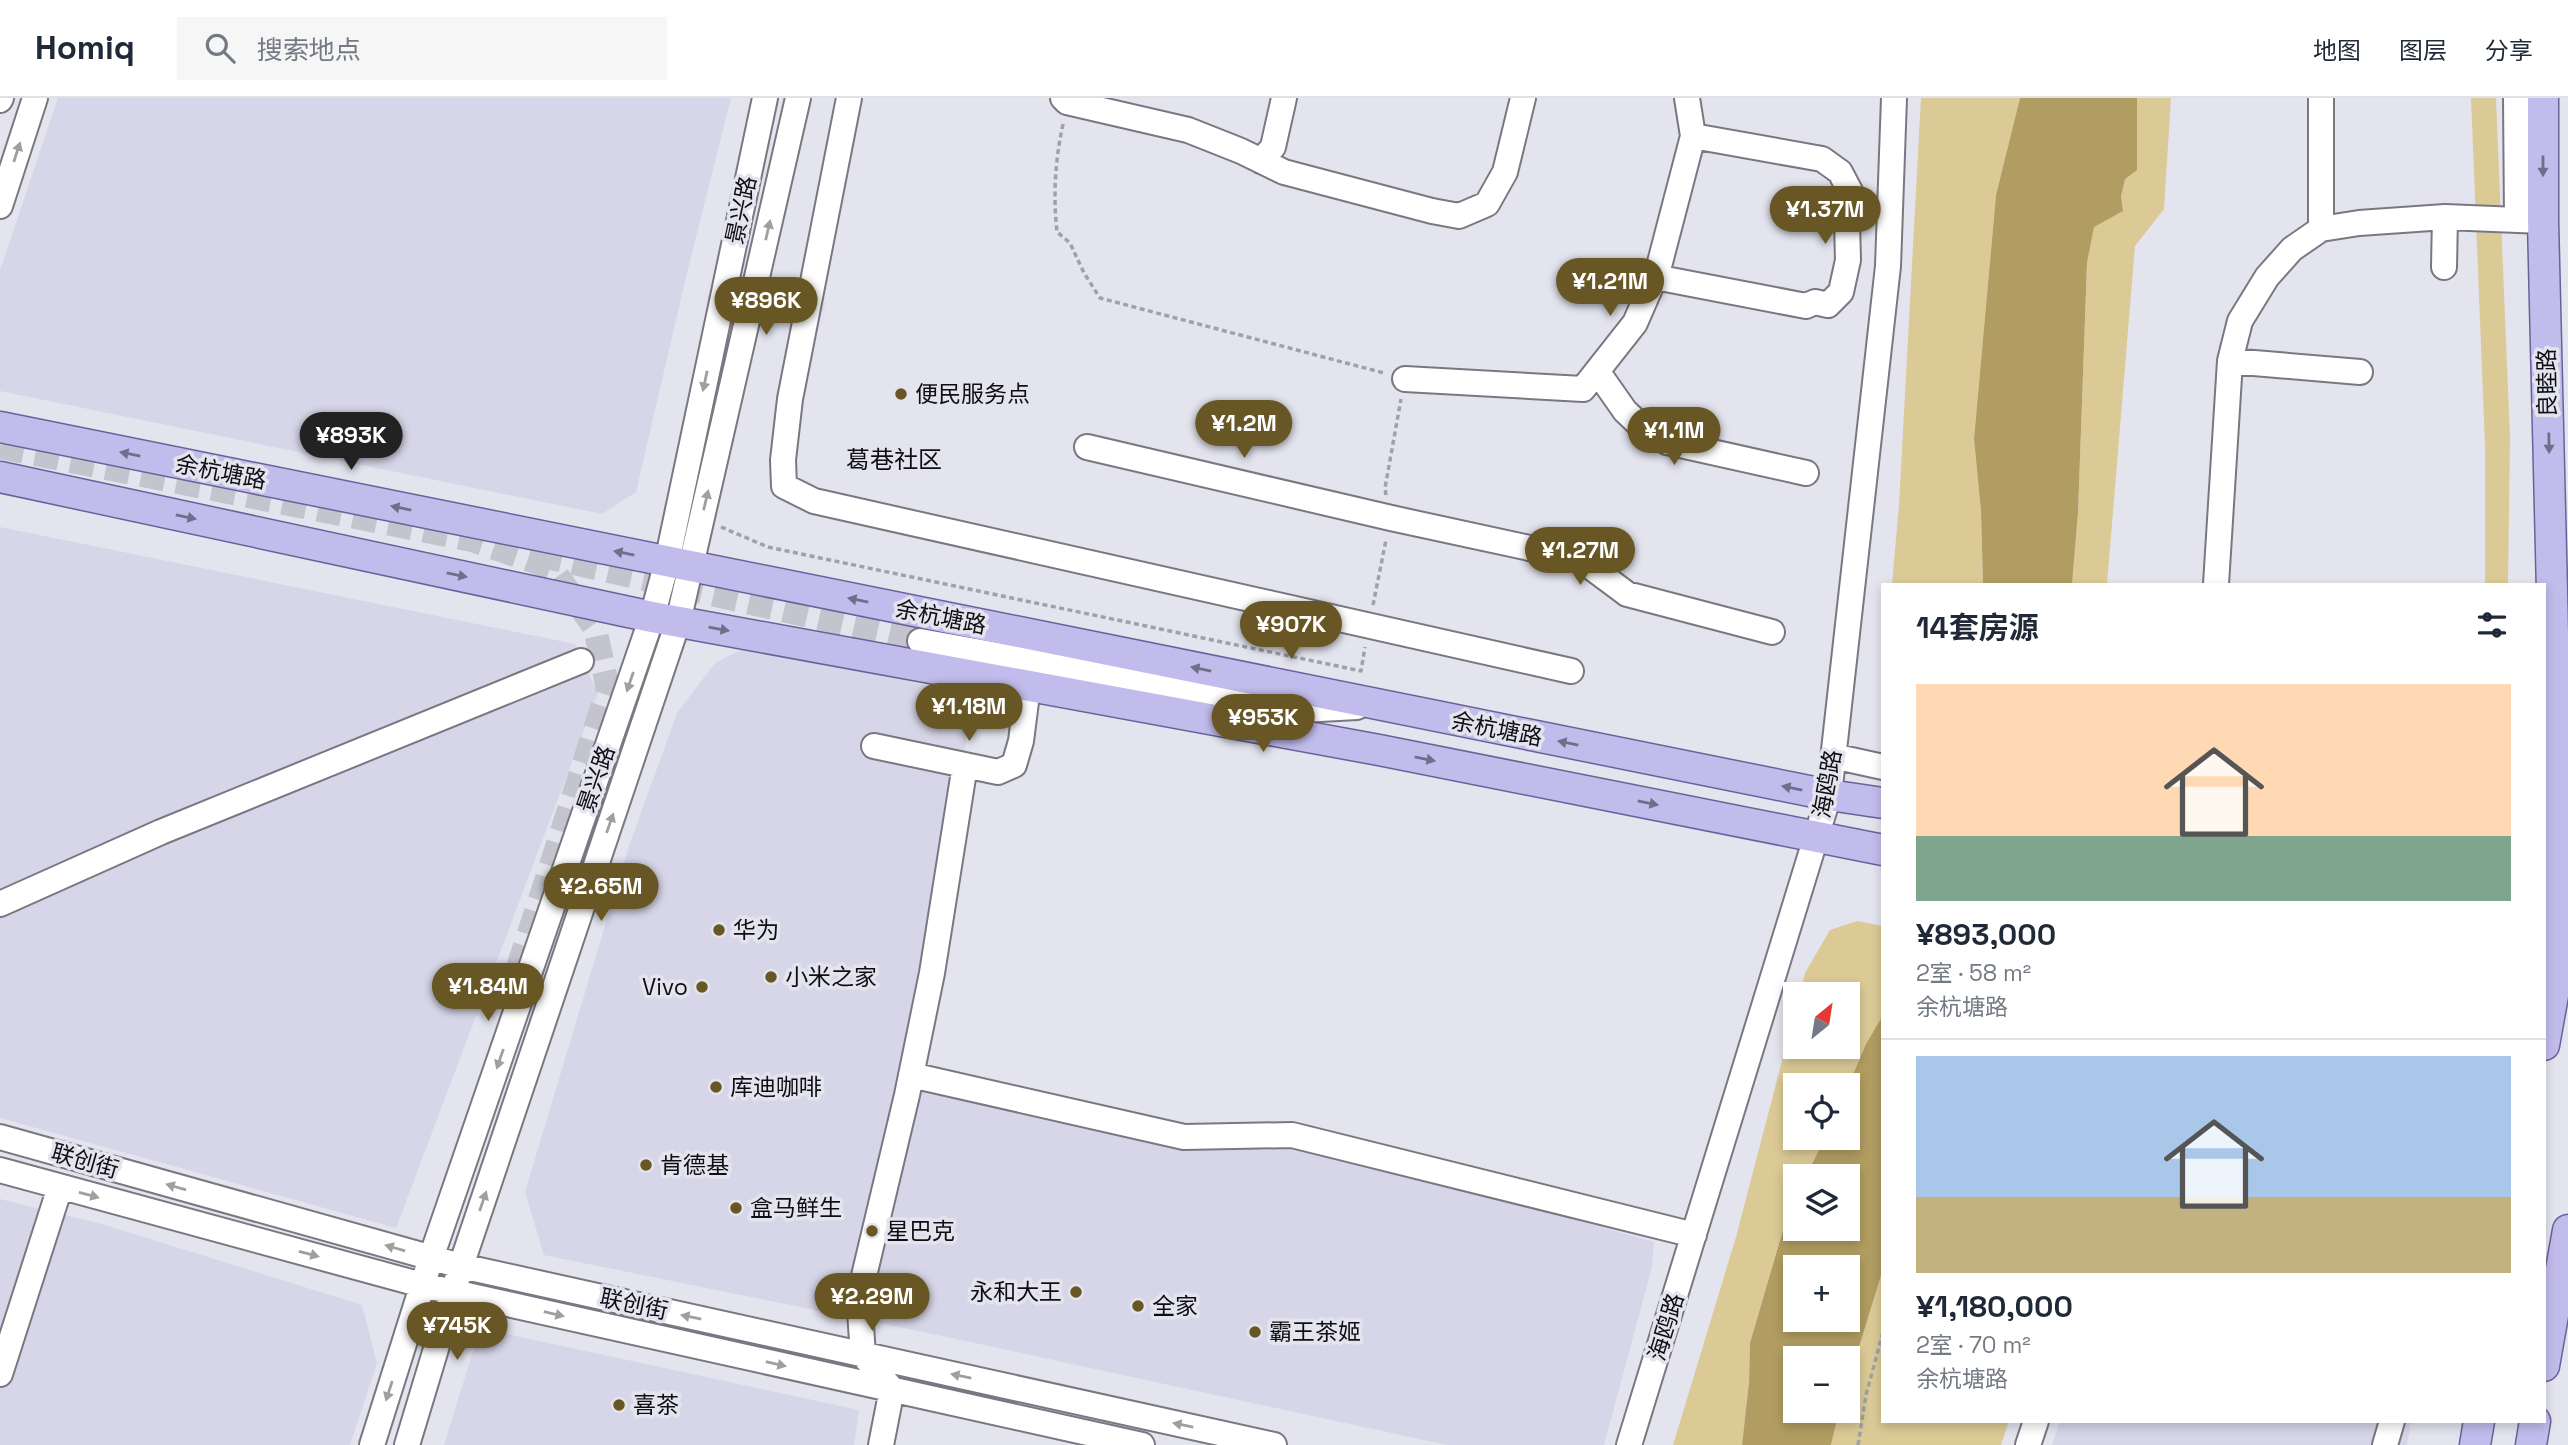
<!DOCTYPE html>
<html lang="zh">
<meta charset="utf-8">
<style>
:root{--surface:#fff;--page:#f6f6f7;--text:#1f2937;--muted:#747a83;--line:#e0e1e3;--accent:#685725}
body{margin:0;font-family:"Space Grotesk","Noto Sans SC",sans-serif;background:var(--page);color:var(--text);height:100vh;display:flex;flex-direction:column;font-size:26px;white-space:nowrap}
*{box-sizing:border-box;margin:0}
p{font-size:23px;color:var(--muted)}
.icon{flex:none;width:38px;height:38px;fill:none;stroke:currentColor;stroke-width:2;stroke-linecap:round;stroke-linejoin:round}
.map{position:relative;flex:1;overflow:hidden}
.drawer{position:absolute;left:1881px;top:485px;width:665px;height:840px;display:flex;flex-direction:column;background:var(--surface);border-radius:0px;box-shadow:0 4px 10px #0003}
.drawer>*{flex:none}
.needle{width:46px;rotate:30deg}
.controls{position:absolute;left:1783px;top:884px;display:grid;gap:14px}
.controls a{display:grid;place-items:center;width:77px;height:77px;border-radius:0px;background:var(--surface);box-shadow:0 4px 10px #0003;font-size:35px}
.price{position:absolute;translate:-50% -60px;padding:0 16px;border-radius:24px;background:var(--accent);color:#fff;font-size:23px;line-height:46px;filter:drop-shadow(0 2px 4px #0008)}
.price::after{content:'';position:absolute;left:50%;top:42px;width:21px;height:16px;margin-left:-10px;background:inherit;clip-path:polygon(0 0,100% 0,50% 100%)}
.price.active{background:#222;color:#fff}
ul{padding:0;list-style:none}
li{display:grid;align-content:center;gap:14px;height:371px;padding:0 35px}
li+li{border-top:2px solid var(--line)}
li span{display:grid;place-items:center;height:217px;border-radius:0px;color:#555}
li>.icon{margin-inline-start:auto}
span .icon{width:126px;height:126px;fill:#fffc;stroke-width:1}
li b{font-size:30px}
h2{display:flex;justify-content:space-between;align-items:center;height:84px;padding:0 35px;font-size:30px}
header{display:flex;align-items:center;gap:42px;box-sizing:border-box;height:98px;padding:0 35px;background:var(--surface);border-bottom:2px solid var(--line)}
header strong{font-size:33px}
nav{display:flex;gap:38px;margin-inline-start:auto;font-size:24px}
.search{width:490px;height:63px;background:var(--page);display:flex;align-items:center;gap:18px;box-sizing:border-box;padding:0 24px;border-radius:0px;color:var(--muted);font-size:26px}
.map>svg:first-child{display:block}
.built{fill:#d7d6e8}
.green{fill:#dbca96}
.water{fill:#b19d61;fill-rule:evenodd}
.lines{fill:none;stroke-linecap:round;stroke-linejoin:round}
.minor-tunnel{stroke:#c4c4ce;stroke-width:24;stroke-dasharray:24 12;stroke-linecap:butt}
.minor-casing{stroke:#797882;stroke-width:28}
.major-casing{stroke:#696298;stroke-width:33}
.path{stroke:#a0a0a9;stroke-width:3.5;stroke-dasharray:5 3.5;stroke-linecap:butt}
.minor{stroke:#fff;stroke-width:24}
.major{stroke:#c2bcec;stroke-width:30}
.oneway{fill:#9f9fa0}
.oneway2{fill:#716e8a}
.poi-dot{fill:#685725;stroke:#e4e4ef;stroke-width:2.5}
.labels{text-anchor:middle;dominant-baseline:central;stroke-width:7;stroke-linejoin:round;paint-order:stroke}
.street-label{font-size:23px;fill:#0e0e12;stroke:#e4e4ef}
.poi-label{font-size:23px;fill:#0e0e12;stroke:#e4e4ef;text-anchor:start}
.neighbourhood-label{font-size:24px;fill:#0e0e12;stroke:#e4e4ef}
</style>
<header>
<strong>Homiq</strong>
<div class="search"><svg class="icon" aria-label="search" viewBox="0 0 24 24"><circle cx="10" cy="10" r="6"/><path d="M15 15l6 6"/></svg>搜索地点</div>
<nav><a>地图</a><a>图层</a><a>分享</a></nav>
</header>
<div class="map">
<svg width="2568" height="1347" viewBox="0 0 2568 1347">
<rect width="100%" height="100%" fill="#e4e4ef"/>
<path class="built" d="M 58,0 L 731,0 L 687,175 L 636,394 L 602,416 L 0,293 L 0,172 Z
M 0,429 L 575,546 L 598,595 L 396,1130 L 0,1020 Z
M 748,548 L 975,598 L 900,974 L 926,996 L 1295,1046 L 1375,1065 L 1654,1144 L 1652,1169 L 1604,1347 L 1447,1347 L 933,1236 L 544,1157 L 525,1094 L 629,748 L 677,615 L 715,565 Z
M 0,1101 L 102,1126 L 362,1207 L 377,1265 L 350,1347 L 0,1347 Z
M 507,1236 L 859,1312 L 854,1347 L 444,1347 L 474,1250 Z
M 2060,1323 L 2411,1323 L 2407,1347 L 2052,1347 Z"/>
<path class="green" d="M 1921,0 L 2020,0 L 1996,97 L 1974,341 L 1981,413 L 1983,486 L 1892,486 L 1899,407 Z
M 2137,0 L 2171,0 L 2164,111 L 2135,148 L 2107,486 L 2072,486 L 2078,415 L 2087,165 L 2094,128 L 2123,113 L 2121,98 Z
M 2471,0 L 2496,0 L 2510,340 L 2508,486 L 2485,486 L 2485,347 Z
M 1857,823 L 1883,828 L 1883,917 L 1866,946 L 1848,988 L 1796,987 L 1796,1040 L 1825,1040 L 1806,1078 L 1796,1078 L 1795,1102 L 1783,1132 L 1750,1245 L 1749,1284 L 1742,1347 L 1673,1347 L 1736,1139 L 1795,913 L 1796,948 L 1848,948 L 1848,896 L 1800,896 L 1805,875 L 1830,832 Z
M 1883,1171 L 1883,1323 L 2009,1323 L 2001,1347 L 1831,1347 L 1839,1313 L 1848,1312 L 1848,1285 Z"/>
<path class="water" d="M 2020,0 L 2137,0 L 2137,72 L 2125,81 L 2121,98 L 2123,113 L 2094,129 L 2087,165 L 2078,415 L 2072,486 L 1983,486 L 1981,413 L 1974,341 L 1996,97 Z
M 1883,917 L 1883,1171 L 1848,1285 L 1848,1260 L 1796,1260 L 1796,1312 L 1839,1313 L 1831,1347 L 1742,1347 L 1749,1284 L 1750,1245 L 1783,1132 L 1795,1102 L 1796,1130 L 1848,1130 L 1848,1078 L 1806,1078 L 1825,1040 L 1848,1040 L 1848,988 L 1866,946 ZM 1796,1169 L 1848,1169 L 1848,1222 L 1796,1222 Z"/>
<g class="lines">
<path class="minor-tunnel" d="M 0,349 L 472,442 L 552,470 L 595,530 L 608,591 L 512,888
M 538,457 L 920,543"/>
<defs>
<path id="minor" d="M 849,0 L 790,301 L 783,362 L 784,388 L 814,403 L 1571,573
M 1063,0 L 1067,4 L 1188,32 L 1241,53 L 1284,74 L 1432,113 L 1459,118 L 1487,106 L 1505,74 L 1523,0
M 2516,0 L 2517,122
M 0,2 L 1,0
M 1261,63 L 1273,49 L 1284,0
M 0,108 L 35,0
M 2321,131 L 2321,0
M 2444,169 L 2445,119 L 2543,123
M 1655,179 L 1806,208 L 1815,204 L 1828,207 L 1841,194 L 1848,162 L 1847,124 L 1851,95 L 1840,74 L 1822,61 L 1693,38
M 2230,263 L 2360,274
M 1597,273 L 1625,313 L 1644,331 L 1667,344 L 1806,375
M 1405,281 L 1583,291 L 1635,225 L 1658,172 L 1693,38 L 1687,0
M 1087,349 L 1391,420 L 1580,461 L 1627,496 L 1772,534
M 2216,486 L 2230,263 L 2240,223 L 2267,179 L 2292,151 L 2321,131 L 2359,125 L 2445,119
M 920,543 L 1301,612 L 1357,609
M 874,648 L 998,674 L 1014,667 L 1021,643 L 1028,588
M 1833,658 L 1883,669
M 0,806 L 161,734 L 581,563
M 911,977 L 1184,1039 L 1292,1037 L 1694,1137
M 0,1039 L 461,1168 L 1274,1347
M 0,1072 L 422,1187 L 1142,1347
M 0,1276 L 60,1089
M 372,1347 L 431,1160 L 652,519 L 667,464 L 765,0
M 407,1347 L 461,1168 L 678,524 L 798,0
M 881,1347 L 892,1291 L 863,1257 L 859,1199 L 907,997 L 932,875 L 965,667
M 1629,1347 L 1829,697 L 1888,168 L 1894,0
M 2028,1347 L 2036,1323
M 2385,1347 L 2392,1323"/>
<path id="major" d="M 2543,0 L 2543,123 L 2560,825 L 2557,875 L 2544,947
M 0,329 L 1829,697 L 1883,705
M 0,379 L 652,519 L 1379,652 L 1883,752
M 2544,1268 L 2568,1132
M 2475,1347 L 2479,1323
M 2531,1347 L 2535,1323"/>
</defs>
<use href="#minor" class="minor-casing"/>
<use href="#major" class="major-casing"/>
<path class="path" d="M 1063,26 C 1055,63 1053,97 1057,134 L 1070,145 L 1084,175 L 1100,200 L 1384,275
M 1386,397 L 1385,390 L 1401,301
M 721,429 L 768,449 L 1361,573 L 1365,549
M 1373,507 L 1386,442
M 1858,1347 L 1866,1297 L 1883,1234"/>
<use href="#minor" class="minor"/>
<use href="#major" class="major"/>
</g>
<defs><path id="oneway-solid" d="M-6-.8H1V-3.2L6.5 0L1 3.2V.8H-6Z" transform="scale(1.75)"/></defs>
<g class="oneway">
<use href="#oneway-solid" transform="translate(17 54) rotate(-72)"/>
<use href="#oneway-solid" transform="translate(768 132) rotate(-77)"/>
<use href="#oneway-solid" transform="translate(705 283) rotate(102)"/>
<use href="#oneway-solid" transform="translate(706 402) rotate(-77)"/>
<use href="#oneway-solid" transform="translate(630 584) rotate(109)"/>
<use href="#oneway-solid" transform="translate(610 725) rotate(-71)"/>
<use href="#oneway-solid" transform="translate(500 961) rotate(109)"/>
<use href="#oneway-solid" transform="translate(176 1089) rotate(-164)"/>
<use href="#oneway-solid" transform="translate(89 1097) rotate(15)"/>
<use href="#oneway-solid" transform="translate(483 1103) rotate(-71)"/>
<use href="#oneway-solid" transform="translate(395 1150) rotate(-164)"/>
<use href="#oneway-solid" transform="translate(309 1156) rotate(15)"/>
<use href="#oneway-solid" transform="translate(554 1216) rotate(13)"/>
<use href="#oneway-solid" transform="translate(691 1219) rotate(-168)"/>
<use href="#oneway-solid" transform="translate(776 1266) rotate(13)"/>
<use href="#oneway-solid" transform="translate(961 1278) rotate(-168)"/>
<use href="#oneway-solid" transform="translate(389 1293) rotate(108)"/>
<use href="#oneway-solid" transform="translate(1183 1327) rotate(-168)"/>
</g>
<g class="oneway2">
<use href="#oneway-solid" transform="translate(2543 68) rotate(90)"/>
<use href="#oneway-solid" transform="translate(2549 345) rotate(89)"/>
<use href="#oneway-solid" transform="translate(130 356) rotate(-169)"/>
<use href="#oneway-solid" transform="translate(401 410) rotate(-169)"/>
<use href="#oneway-solid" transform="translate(186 419) rotate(12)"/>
<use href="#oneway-solid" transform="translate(624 455) rotate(-169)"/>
<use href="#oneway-solid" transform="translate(457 477) rotate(12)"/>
<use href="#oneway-solid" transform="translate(858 502) rotate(-169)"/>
<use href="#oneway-solid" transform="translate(719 531) rotate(10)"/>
<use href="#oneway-solid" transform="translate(1201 571) rotate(-169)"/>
<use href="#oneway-solid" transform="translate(1568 645) rotate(-169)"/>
<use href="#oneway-solid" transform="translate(1425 661) rotate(11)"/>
<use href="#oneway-solid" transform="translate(1792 690) rotate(-169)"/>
<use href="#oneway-solid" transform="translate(1648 705) rotate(11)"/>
</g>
<g class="poi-dot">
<circle cx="901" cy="296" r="7"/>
<circle cx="719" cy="832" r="7"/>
<circle cx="771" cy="879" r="7"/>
<circle cx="702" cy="889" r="7"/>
<circle cx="716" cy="989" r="7"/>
<circle cx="646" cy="1067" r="7"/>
<circle cx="736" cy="1110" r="7"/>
<circle cx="872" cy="1133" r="7"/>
<circle cx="1076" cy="1194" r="7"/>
<circle cx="1138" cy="1208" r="7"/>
<circle cx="1255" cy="1234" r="7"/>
<circle cx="619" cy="1307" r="7"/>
</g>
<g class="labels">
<g class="street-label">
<text transform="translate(741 112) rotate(-78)">景兴路</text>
<text transform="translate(2547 285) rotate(-91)">良睦路</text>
<text transform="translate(221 374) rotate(11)">余杭塘路</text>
<text transform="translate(941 519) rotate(11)">余杭塘路</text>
<text transform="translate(1497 631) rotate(11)">余杭塘路</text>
<text transform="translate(596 681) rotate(-71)">景兴路</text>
<text transform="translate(1827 686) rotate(-80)">海鸥路</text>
<text transform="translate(85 1063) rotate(16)">联创街</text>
<text transform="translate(634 1206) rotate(12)">联创街</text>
<text transform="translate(1666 1229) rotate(-73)">海鸥路</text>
</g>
<g class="poi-label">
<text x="915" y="296">便民服务点</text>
<text x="733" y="832">华为</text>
<text x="785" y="879">小米之家</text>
<text x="688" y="889" text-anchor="end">Vivo</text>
<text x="730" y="989">库迪咖啡</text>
<text x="660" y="1067">肯德基</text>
<text x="750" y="1110">盒马鲜生</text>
<text x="886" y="1133">星巴克</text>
<text x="1062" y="1194" text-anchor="end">永和大王</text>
<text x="1152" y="1208">全家</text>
<text x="1269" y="1234">霸王茶姬</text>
<text x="633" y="1307">喜茶</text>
</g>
<g class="neighbourhood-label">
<text x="894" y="361">葛巷社区</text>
</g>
</g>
</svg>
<div class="controls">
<a><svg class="needle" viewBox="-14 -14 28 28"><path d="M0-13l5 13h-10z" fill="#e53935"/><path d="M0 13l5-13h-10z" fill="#747a83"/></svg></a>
<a><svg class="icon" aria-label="locate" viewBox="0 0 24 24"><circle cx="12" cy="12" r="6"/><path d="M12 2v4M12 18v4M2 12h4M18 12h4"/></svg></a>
<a><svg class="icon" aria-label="layers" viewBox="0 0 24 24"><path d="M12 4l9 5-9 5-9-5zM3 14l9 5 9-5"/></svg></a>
<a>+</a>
<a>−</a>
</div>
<b class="price" style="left:1825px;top:148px">¥1.37M</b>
<b class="price" style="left:1610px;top:220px">¥1.21M</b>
<b class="price" style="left:766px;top:239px">¥896K</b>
<b class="price" style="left:1244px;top:362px">¥1.2M</b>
<b class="price" style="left:1674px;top:369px">¥1.1M</b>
<b class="price active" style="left:351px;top:374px">¥893K</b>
<b class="price" style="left:1580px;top:489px">¥1.27M</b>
<b class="price" style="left:1291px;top:563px">¥907K</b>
<b class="price" style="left:969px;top:645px">¥1.18M</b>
<b class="price" style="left:1263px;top:656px">¥953K</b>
<b class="price" style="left:601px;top:825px">¥2.65M</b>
<b class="price" style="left:488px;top:925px">¥1.84M</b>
<b class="price" style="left:872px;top:1235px">¥2.29M</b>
<b class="price" style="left:457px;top:1264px">¥745K</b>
<section class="drawer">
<h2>14套房源<svg class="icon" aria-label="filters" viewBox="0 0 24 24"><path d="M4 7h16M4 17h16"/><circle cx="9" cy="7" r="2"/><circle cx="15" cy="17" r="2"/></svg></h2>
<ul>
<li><span style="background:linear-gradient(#ffd9b3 70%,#7fa58c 0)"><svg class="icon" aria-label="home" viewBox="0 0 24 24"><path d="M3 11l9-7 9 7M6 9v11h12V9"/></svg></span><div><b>¥893,000</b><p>2室 · 58 m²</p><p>余杭塘路</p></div></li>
<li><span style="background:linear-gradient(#a9c7e8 65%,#c2b280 0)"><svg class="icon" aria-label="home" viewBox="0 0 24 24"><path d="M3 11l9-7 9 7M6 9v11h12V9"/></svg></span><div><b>¥1,180,000</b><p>2室 · 70 m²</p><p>余杭塘路</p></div></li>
</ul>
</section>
</div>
